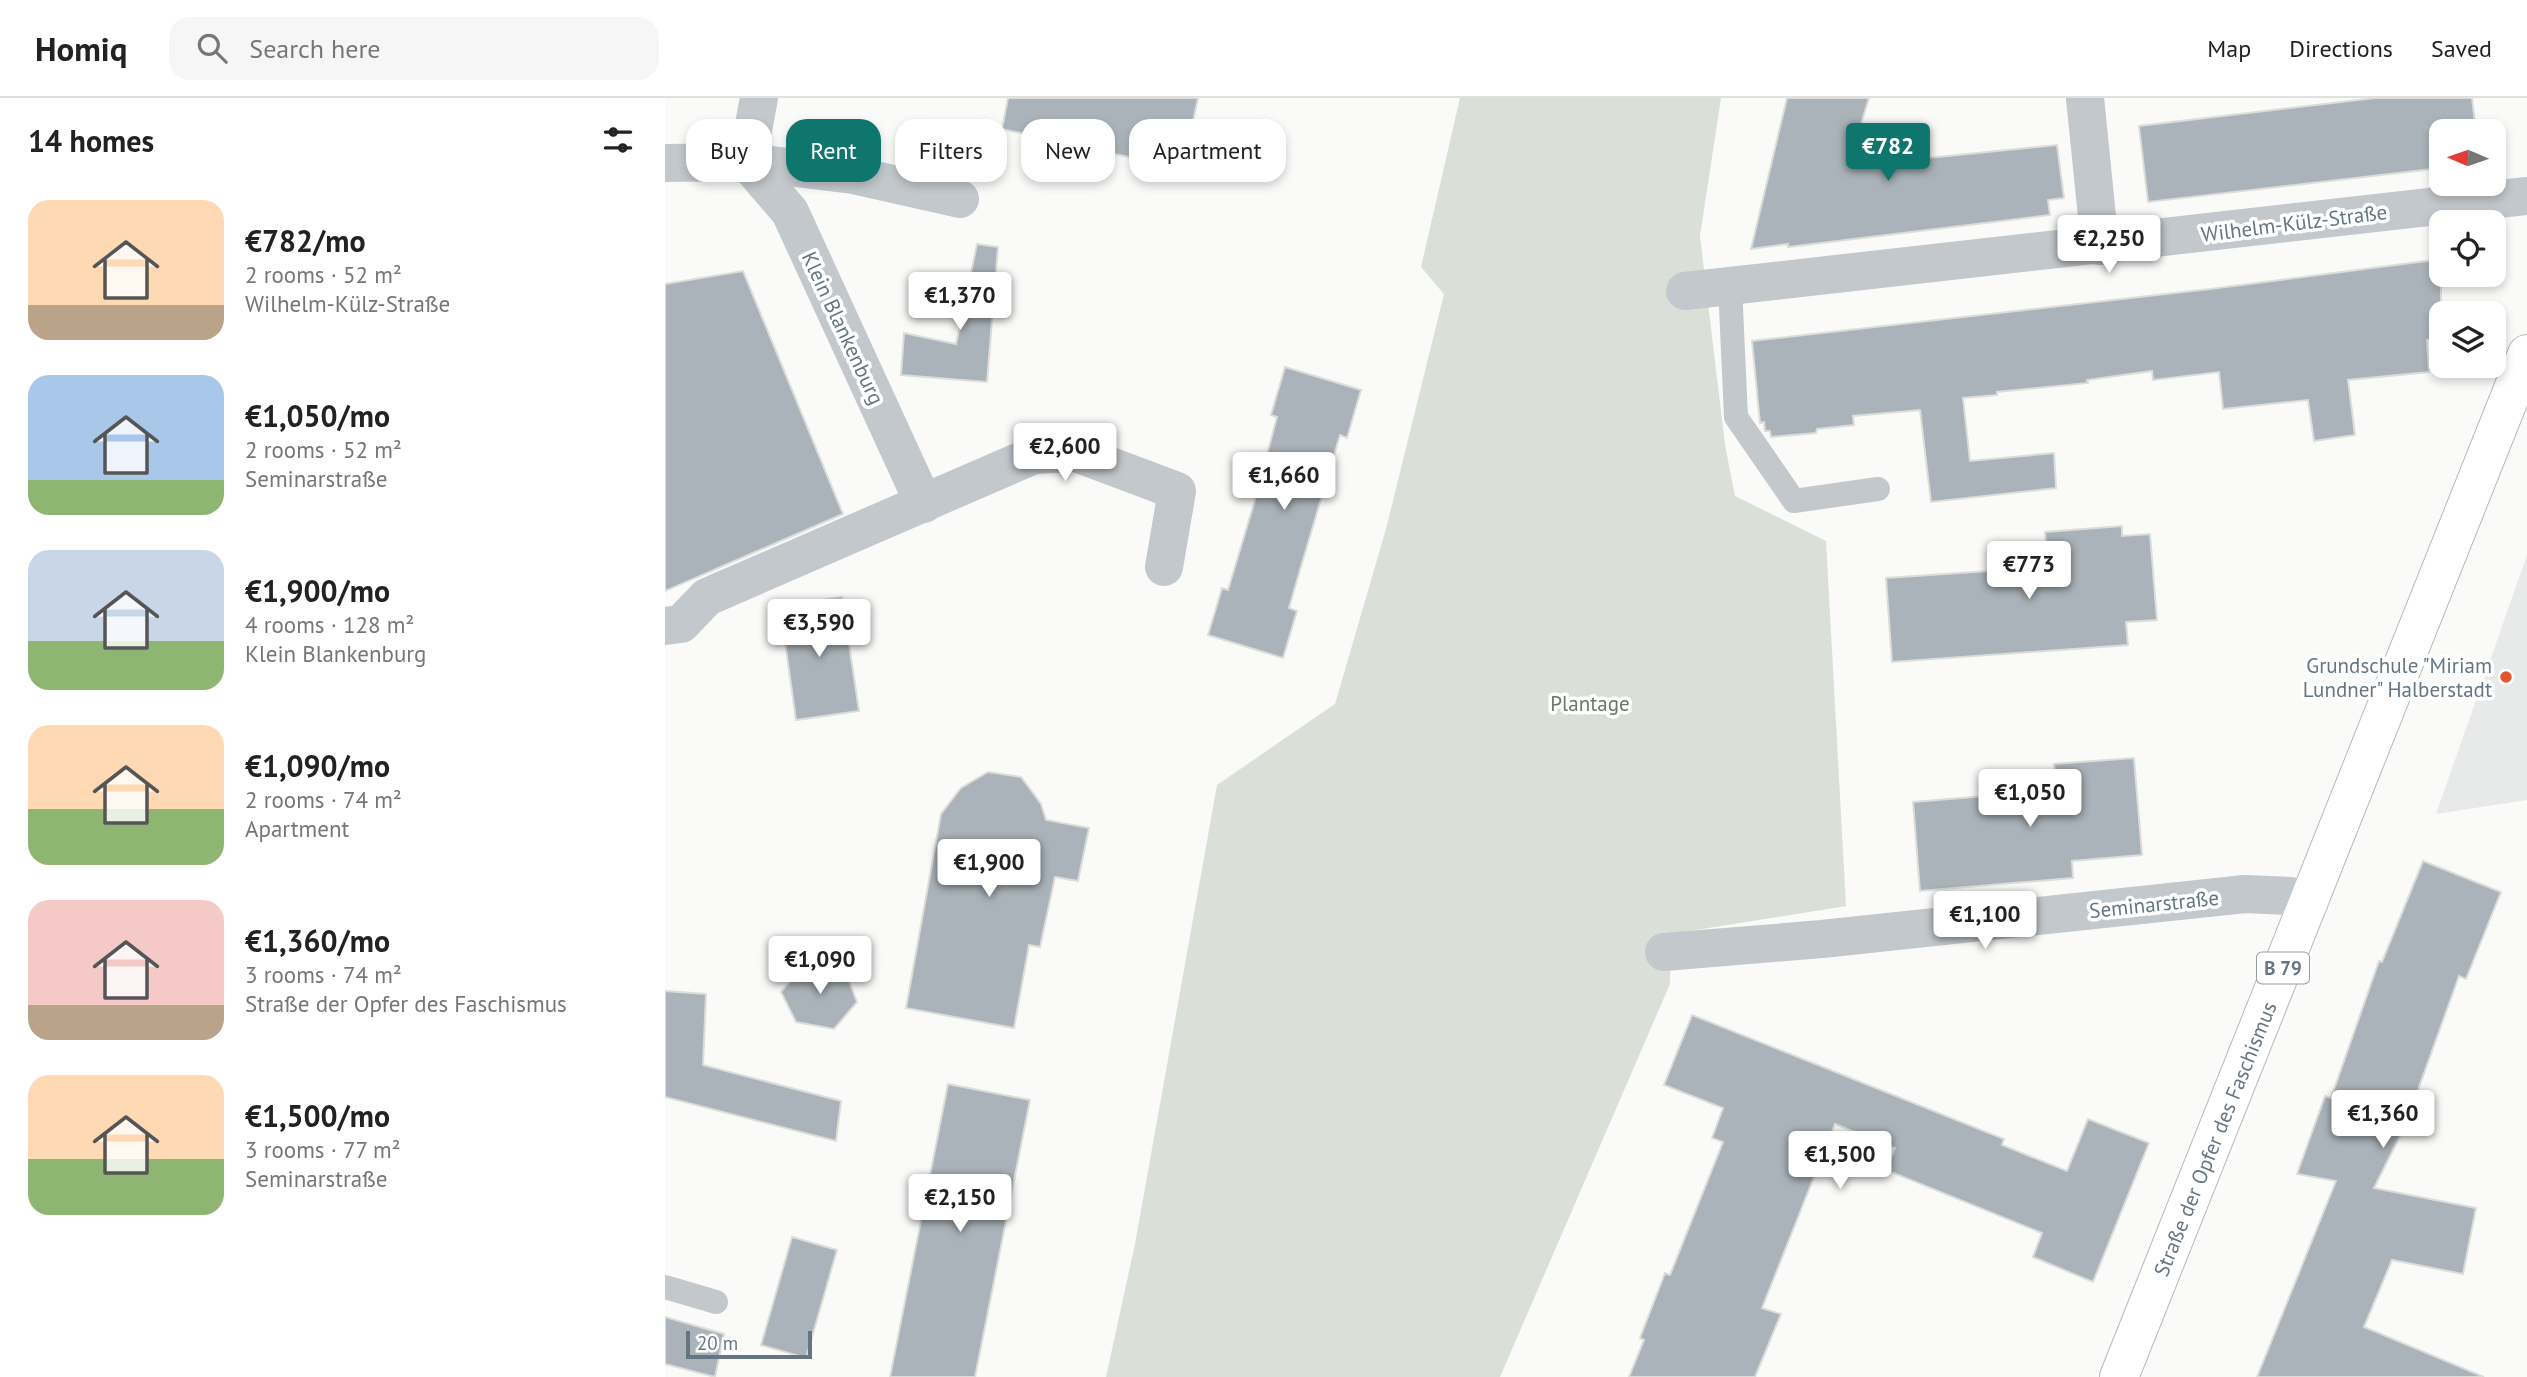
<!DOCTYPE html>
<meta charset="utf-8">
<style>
:root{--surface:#fff;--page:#f6f6f6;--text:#222;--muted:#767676;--line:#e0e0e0;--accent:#0f766e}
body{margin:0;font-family:"PT Sans",sans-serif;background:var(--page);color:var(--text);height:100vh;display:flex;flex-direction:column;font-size:26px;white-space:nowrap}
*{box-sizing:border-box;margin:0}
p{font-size:23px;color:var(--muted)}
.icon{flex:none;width:38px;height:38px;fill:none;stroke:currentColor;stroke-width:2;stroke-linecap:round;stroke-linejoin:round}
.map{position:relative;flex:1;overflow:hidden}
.panel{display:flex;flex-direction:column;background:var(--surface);width:665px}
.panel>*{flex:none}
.hud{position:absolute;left:21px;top:21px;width:665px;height:63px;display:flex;gap:14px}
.needle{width:46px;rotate:272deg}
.fabs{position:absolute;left:1764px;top:21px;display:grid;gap:14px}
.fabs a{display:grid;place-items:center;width:77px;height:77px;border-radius:14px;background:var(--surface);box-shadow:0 4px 10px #0003;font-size:35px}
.scale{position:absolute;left:21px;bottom:18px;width:126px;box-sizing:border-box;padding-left:7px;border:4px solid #657683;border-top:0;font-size:19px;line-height:24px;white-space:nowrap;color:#657683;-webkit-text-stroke:5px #fff;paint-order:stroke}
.price{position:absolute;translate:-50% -60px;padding:0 16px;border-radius:7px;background:#fff;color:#222;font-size:23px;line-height:46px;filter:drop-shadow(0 2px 4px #0008)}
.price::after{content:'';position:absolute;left:50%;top:42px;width:21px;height:16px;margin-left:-10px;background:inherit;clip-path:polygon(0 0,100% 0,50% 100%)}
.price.on{background:var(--accent);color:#fff}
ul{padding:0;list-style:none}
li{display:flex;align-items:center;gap:21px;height:175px;padding:0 28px}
li span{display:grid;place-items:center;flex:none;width:196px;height:140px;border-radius:21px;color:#555}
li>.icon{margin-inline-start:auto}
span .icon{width:84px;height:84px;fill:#fffc;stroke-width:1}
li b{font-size:30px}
h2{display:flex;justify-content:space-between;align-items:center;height:84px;padding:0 28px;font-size:30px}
.chip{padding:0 24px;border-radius:21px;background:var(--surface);box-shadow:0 4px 10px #0003;font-size:24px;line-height:63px}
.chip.on{background:var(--accent);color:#fff}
header{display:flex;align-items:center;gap:42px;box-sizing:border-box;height:98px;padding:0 35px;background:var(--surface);border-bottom:2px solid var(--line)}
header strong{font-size:33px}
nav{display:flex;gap:38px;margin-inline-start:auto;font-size:24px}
.search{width:490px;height:63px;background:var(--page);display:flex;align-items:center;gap:18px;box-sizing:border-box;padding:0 24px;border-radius:21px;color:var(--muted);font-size:26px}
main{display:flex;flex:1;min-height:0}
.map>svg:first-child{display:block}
.built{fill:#e8e9e9}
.green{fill:#dadfd7}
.building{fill:#aab3b9;stroke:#dcdcda;stroke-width:2}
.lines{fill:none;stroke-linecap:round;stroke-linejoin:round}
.primary-casing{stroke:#b5babe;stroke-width:40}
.lane{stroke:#c3c8cc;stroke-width:24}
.street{stroke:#c3c8cc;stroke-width:38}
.primary{stroke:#fff;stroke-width:38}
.poi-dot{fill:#e4572e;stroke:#fff;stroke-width:2.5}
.labels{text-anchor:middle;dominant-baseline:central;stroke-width:7;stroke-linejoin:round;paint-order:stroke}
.shield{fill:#fff;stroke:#939fa8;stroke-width:2}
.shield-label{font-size:19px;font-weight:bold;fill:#657683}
.street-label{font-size:21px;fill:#657683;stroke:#fff}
.poi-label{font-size:21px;fill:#657683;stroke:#fff;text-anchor:end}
.park-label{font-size:21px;fill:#687a64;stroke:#fff}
</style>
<header>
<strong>Homiq</strong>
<div class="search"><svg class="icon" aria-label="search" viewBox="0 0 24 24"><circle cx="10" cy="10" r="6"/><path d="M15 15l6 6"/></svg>Search here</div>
<nav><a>Map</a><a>Directions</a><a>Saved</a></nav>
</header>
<main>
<section class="panel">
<h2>14 homes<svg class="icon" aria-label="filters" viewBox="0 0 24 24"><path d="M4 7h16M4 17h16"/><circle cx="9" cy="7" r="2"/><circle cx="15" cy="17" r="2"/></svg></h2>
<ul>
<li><span style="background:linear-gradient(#ffd9b3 75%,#b9a48a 0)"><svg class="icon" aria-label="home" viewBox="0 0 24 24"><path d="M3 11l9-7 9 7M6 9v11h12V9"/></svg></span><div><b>€782/mo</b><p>2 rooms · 52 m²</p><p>Wilhelm-Külz-Straße</p></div></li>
<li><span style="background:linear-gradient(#a9c7e8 75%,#8fb573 0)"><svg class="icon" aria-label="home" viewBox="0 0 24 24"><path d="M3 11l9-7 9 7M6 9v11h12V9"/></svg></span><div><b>€1,050/mo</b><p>2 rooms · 52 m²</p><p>Seminarstraße</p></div></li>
<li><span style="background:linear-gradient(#c9d6e8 65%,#8fb573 0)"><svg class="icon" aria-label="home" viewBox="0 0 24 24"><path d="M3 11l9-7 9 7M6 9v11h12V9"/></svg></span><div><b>€1,900/mo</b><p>4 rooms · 128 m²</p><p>Klein Blankenburg</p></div></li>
<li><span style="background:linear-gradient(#ffd9b3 60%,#8fb573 0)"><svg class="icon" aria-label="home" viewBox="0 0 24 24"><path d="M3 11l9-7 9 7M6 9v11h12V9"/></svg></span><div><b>€1,090/mo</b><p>2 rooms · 74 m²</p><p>Apartment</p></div></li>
<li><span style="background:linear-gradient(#f6c9c9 75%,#b9a48a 0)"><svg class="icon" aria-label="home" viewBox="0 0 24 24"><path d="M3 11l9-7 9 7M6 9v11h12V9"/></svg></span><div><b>€1,360/mo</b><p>3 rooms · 74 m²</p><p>Straße der Opfer des Faschismus</p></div></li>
<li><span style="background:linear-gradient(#ffd9b3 60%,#8fb573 0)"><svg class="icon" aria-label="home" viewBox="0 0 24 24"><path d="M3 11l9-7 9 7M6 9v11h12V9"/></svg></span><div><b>€1,500/mo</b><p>3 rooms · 77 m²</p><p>Seminarstraße</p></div></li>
</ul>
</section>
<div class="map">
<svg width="1862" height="1279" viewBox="0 0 1862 1279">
<rect width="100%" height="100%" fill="#fafaf8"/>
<path class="built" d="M 1862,457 L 1862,702 L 1771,716 Z"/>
<path class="green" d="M 795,0 L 1056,0 L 1035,138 L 1060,347 L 1070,398 L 1161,443 L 1181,808 L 1006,836 L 1005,886 L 835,1279 L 441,1279 L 470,1146 L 552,687 L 670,606 L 721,431 L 779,196 L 756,169 Z"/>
<path class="building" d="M 343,0 L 533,0 L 518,71 L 337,31 Z
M 1122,0 L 1204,0 L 1183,68 L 1392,47 L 1399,100 L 1383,102 L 1385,117 L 1123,149 L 1123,146 L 1086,151 Z
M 1710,0 L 1807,0 L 1811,33 L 1776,33 L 1776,70 L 1483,104 L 1474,28 Z
M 312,146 L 333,149 L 322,284 L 236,277 L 239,235 L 291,246 Z
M 1769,162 L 1771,186 L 1776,186 L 1776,240 L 1762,242 L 1764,274 L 1683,282 L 1690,337 L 1649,343 L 1643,302 L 1558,311 L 1554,274 L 1488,282 L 1487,273 L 1422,282 L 1423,285 L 1332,294 L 1332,297 L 1298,300 L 1305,363 L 1389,355 L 1391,390 L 1266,404 L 1255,312 L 1188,318 L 1189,327 L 1152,331 L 1151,335 L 1106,339 L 1105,333 L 1100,333 L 1099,324 L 1095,325 L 1087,243 L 1545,191 Z
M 78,173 L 178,416 L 0,493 L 0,186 Z
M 620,269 L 696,292 L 682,340 L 675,337 L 635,472 L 624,510 L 632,513 L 618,560 L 543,537 L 557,490 L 563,492 L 590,402 L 612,319 L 606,317 Z
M 1457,428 L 1457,438 L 1485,436 L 1492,522 L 1461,524 L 1463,547 L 1227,564 L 1221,480 L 1383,469 L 1380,434 Z
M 177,499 L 194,613 L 131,622 L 115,508 Z
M 1469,660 L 1477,757 L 1407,763 L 1408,780 L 1255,793 L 1248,704 L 1392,692 L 1389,666 Z
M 323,674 L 356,679 L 376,706 L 381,722 L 424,730 L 413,783 L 390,779 L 375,849 L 364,847 L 349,930 L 241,910 L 276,716 L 296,690 Z
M 1758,763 L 1836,794 L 1801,881 L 1794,878 L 1740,1028 L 1709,1090 L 1811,1110 L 1798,1176 L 1727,1162 L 1699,1229 L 1819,1279 L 1592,1279 L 1671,1083 L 1632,1076 L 1660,998 L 1666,1000 L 1714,863 L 1717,864 Z
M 139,867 L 180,872 L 192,904 L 169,931 L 131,924 L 116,894 Z
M 0,893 L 41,896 L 38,967 L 176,1003 L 171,1043 L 0,999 Z
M 1027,917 L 1339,1041 L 1337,1047 L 1402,1073 L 1423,1021 L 1484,1045 L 1428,1184 L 1368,1159 L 1377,1135 L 1221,1072 L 1230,1050 L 1170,1026 L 1097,1210 L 1116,1216 L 1090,1279 L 964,1279 L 979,1242 L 975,1240 L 1000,1175 L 1005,1177 L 1058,1044 L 1047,1040 L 1058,1010 L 999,987 Z
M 283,986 L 365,1002 L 310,1279 L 225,1279 Z
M 127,1139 L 172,1152 L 141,1260 L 96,1247 Z
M 0,1219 L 59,1236 L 50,1279 L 0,1266 Z"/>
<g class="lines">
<defs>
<path id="primary" d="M 1454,1279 L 1862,256"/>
</defs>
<use href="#primary" class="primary-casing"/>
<path class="lane" d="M 1065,187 L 1071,319 L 1129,403 L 1213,391
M 0,1189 L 51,1204"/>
<path class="street" d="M 1420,0 L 1435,148
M 82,64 L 125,114 L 259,406
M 82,64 L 94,0
M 0,65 L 82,64 L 188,77 L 295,101
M 1020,193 L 1862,98
M 0,528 L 16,526 L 42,499 L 369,357 L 411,355 L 512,393 L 499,469
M 999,854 L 1157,841 L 1580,796 L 1626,798 L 1645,803"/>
<use href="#primary" class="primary"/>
</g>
<circle class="poi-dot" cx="1841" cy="579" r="7"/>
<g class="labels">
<rect class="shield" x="1592" y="854.5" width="52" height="31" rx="5"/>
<g class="shield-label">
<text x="1618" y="870">B 79</text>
</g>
<g class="street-label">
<text transform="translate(1629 125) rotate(-7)">Wilhelm-Külz-Straße</text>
<text transform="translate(178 230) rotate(65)">Klein Blankenburg</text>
<text transform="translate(1489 806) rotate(-6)">Seminarstraße</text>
<text transform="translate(1550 1041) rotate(-68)">Straße der Opfer des Faschismus</text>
</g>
<g class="poi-label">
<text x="1827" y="567">Grundschule "Miriam<tspan x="1827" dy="24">Lundner" Halberstadt</tspan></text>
</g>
<g class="park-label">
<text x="925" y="605">Plantage</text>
</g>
</g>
</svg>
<div class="fabs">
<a><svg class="needle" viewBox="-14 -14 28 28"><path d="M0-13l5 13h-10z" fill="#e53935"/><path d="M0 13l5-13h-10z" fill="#767676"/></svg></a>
<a><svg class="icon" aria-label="locate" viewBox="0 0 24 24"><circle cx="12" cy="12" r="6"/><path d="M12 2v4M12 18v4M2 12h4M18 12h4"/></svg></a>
<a><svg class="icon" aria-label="layers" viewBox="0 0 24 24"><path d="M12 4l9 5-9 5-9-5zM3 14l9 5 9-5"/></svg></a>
</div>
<div class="scale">20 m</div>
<b class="price on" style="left:1223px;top:85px">€782</b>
<b class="price" style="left:1444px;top:177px">€2,250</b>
<b class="price" style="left:295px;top:234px">€1,370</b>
<b class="price" style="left:400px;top:385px">€2,600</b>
<b class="price" style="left:619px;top:414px">€1,660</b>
<b class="price" style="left:1364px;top:503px">€773</b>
<b class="price" style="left:154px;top:561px">€3,590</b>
<b class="price" style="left:1365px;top:731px">€1,050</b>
<b class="price" style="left:324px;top:801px">€1,900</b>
<b class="price" style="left:1320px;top:853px">€1,100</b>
<b class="price" style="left:155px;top:898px">€1,090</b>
<b class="price" style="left:1718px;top:1052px">€1,360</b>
<b class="price" style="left:1175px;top:1093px">€1,500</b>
<b class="price" style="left:295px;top:1136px">€2,150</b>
<div class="hud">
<a class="chip">Buy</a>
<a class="chip on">Rent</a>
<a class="chip">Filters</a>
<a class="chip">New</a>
<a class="chip">Apartment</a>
</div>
</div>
</main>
